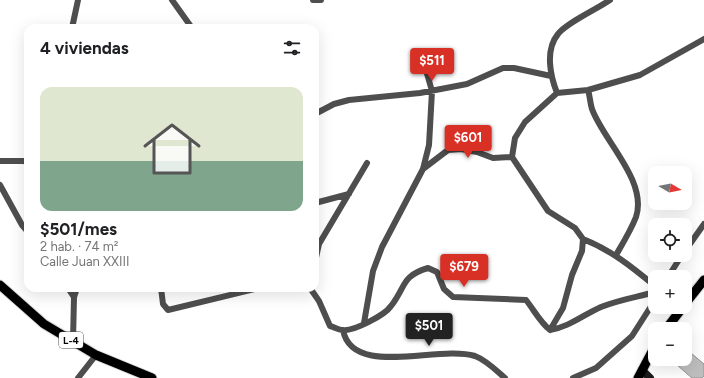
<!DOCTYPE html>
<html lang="es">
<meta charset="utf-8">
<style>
:root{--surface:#fff;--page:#f6f6f6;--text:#202124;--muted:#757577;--line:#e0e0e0;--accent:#d93025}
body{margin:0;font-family:Figtree,sans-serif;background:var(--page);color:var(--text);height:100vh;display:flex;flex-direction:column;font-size:15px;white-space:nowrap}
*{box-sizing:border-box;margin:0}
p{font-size:13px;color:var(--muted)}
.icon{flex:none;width:22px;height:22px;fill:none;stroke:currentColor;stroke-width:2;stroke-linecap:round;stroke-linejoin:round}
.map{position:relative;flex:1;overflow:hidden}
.details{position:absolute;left:24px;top:24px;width:295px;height:268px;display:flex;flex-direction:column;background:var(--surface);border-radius:12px;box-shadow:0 4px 16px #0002}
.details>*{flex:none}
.needle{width:26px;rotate:100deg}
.fabs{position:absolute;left:648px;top:166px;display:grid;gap:8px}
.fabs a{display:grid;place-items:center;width:44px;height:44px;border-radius:8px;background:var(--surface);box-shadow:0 4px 16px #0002;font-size:20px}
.price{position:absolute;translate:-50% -34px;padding:0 9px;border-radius:4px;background:var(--accent);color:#fff;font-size:13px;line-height:26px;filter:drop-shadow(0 1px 2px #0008)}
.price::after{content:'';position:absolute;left:50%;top:24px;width:12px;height:9px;margin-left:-6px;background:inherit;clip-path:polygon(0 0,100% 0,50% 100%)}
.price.on{background:#222;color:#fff}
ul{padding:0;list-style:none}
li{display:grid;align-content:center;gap:8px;height:212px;padding:0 16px}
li+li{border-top:1px solid var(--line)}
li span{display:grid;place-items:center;height:124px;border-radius:12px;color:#555}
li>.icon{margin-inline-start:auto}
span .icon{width:72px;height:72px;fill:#fffc;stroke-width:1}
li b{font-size:17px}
h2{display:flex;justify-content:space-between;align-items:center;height:48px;padding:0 16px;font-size:17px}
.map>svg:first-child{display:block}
.building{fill:#bebebe;stroke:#929292}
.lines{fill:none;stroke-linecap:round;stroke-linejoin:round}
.primary-casing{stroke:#dbdbdb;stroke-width:11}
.street{stroke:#4e4e4e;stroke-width:6}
.secondary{stroke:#1b1b1b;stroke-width:8}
.primary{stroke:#000;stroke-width:9}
.labels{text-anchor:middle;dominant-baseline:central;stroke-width:3;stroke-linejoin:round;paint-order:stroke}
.shield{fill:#fff;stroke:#4c4c4c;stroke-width:1}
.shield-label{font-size:10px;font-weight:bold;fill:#000}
</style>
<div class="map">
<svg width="704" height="378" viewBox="0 0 704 378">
<rect width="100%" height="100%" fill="#fff"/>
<path class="building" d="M 685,348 L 704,364 L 704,376 L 702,378 L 692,378 L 670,359 L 685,359 Z"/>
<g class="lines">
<defs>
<path id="primary" d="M 0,285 L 44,324 L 96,355 L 152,378
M 685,304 L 704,280
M 666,329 L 683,307
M 638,378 L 655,346"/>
</defs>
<use href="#primary" class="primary-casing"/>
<path class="street" d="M 172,0 L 192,28
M 313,0 L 321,0
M 72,28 L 78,0
M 588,90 C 590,96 590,103 592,109 C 603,140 648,181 636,217 C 631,230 623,243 616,255
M 557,93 C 550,75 545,50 558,34 C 566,23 597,9 610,0
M 315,114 L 334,104 L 349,100 L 420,93 L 467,84 L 503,68 L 514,68 L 551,76
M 0,161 L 24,161 L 28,163
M 423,169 L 448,150 L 461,149 L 477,152 L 493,158 L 512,157
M 0,185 L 22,225 L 28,232
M 315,203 L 349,194
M 583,239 C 611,250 632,267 655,286
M 685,251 L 704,224
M 315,262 L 319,244 L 367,163
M 668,277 L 682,255
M 68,288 L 74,297
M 161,288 L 163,304 L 168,310 L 259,288
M 310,288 L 319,301 L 330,326 C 334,327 338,330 342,330 C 353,332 385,315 391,306 C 406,287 401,276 428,268 L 437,272 L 444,289 L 453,297 L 526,300 C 534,310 540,322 550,330 C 569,327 583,315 601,307 C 618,300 637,297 655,292
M 364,323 L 373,271 L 382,247 L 423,169 L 429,145 L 432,91 L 423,60
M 343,330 C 352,378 437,345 475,356 C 486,360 497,371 505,378
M 550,330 L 563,308 L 572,275 L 582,251 L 583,239 L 575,228 L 548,211 L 512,157 L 515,138 L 525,122 L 557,93 L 588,90 L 640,75 L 704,39
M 73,341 L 74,297 L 77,288
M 78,378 L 96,355
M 573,378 L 596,368 L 632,336 L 655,300"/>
<path class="secondary" d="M 642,370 L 650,378"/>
<use href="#primary" class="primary"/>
</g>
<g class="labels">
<rect class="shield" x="59" y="332" width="24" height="16" rx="3"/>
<g class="shield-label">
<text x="71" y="340">L-4</text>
</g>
</g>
</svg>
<div class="fabs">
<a><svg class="needle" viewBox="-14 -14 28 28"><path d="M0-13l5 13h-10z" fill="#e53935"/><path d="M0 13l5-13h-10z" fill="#757577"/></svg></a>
<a><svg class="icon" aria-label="locate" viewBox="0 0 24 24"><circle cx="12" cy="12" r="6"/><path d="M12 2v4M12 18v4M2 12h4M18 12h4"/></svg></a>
<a>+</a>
<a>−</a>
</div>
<b class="price" style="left:432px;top:82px">$511</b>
<b class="price" style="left:468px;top:159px">$601</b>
<b class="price" style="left:464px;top:288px">$679</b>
<b class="price on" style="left:429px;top:347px">$501</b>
<section class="details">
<h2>4 viviendas<svg class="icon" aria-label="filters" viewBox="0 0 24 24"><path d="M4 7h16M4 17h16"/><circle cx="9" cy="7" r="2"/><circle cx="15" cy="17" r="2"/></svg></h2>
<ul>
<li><span style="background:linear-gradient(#dfe7d0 60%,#7fa58c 0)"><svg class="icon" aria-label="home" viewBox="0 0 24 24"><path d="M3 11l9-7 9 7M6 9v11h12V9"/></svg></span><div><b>$501/mes</b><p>2 hab. · 74 m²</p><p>Calle Juan XXIII</p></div></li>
</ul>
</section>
</div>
